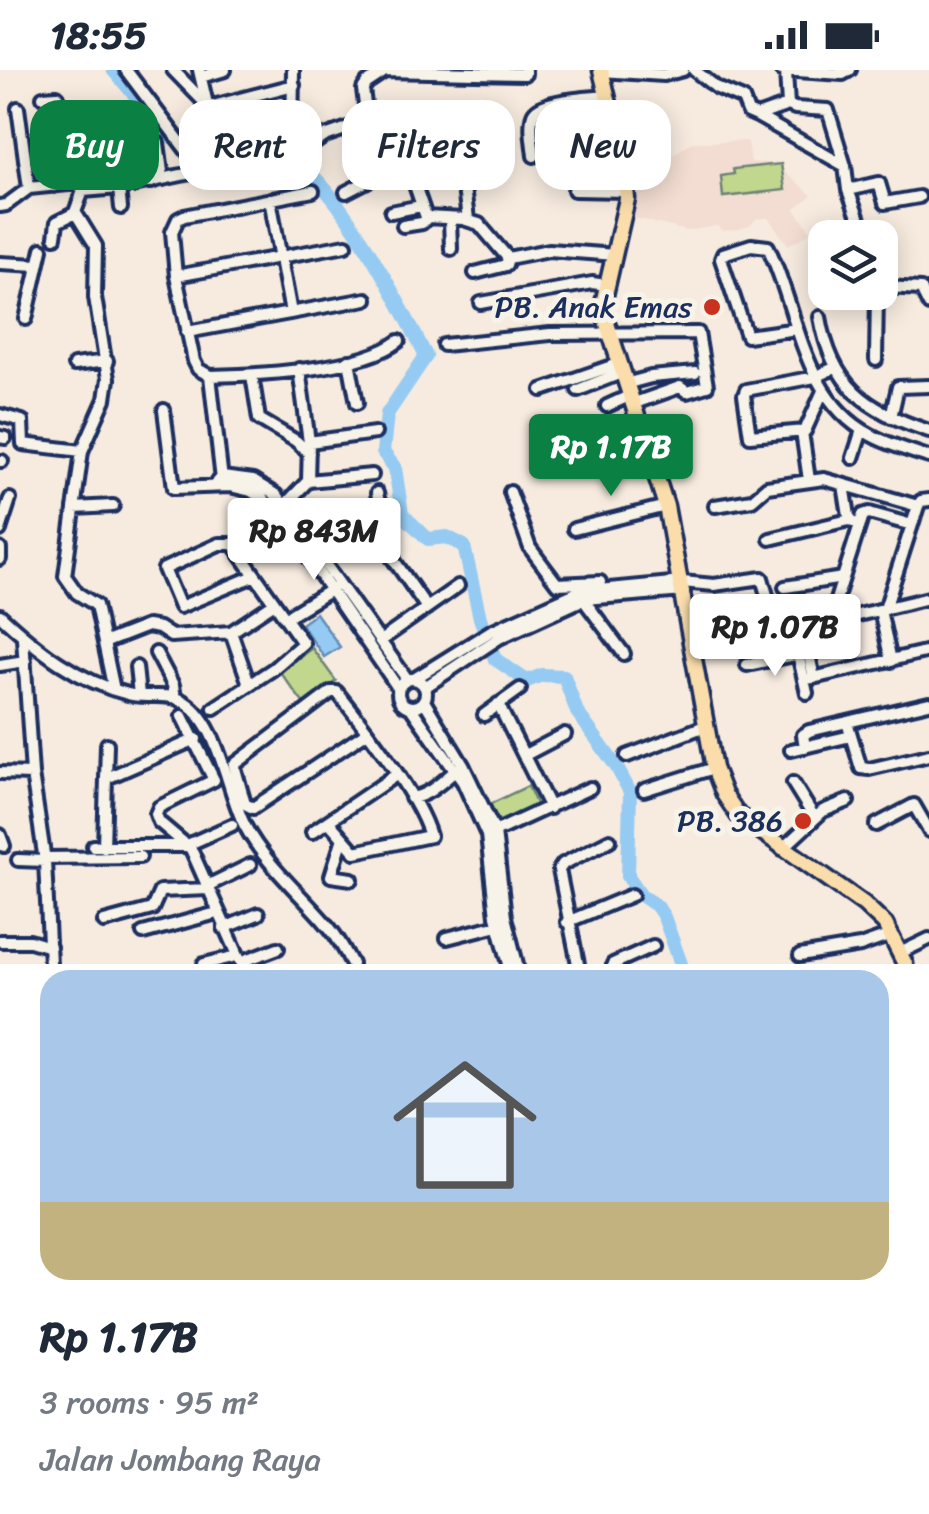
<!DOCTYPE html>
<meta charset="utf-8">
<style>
:root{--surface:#fff;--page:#f2f2f3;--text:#1f2937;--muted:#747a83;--line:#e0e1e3;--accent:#0b8043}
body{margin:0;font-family:Sriracha,sans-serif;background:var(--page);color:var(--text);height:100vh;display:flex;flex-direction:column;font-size:38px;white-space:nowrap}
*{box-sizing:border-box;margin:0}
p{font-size:32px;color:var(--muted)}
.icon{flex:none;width:55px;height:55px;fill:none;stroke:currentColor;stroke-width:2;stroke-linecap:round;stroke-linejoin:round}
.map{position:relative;height:894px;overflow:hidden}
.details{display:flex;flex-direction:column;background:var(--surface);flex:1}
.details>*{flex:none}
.guide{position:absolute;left:30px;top:30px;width:870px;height:90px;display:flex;gap:20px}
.controls{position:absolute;left:808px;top:150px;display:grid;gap:20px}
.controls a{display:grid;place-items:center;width:90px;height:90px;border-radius:20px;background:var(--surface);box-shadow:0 5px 25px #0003;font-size:50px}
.price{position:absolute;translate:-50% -85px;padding:0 22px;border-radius:10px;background:#fff;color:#222;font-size:32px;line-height:65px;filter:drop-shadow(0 2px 5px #0008)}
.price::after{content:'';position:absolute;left:50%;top:60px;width:30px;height:22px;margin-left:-15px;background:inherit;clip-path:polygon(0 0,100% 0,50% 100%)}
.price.active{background:var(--accent);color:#fff}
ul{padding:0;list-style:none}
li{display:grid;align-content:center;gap:20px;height:530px;padding:0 40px}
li+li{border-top:2px solid var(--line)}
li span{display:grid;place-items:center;height:310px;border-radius:30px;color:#555}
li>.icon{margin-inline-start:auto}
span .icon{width:180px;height:180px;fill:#fffc;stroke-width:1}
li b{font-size:42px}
.tag{padding:0 35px;border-radius:30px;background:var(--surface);box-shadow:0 5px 25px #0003;font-size:35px;line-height:90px}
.tag.active{background:var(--accent);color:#fff}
.status{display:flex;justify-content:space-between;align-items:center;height:70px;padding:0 50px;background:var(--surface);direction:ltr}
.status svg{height:28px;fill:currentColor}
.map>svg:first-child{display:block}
.built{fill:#f3ddd2}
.green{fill:#c0d78d;stroke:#6e8376;stroke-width:2.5}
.water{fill:#95cbf3;stroke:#648db7;stroke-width:2.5}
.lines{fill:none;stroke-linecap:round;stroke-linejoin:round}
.river{stroke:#95cbf3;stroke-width:14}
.minor-casing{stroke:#1b2f5e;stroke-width:18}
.major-casing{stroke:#1b2f5e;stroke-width:21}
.minor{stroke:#f7f3e8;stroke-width:10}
.major{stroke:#faddab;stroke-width:14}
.poi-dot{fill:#c8321e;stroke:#f7f3e8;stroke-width:4}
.labels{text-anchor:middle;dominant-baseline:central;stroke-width:10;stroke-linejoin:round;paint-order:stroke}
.poi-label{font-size:30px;fill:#1b2f5e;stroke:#f7f3e8;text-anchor:end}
</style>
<div class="status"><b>18:55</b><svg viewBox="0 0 49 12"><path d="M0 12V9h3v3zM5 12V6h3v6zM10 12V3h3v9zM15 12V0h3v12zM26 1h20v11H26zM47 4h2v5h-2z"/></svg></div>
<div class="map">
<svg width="929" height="894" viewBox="0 0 929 894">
<rect width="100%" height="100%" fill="#f7ebdf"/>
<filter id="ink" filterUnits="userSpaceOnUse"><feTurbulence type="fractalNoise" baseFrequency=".01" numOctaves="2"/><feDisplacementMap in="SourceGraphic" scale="20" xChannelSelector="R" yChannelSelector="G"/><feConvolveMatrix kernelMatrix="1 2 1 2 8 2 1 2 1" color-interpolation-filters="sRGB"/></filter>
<g filter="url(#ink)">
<path class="built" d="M 748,71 L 751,92 L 781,94 L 782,100 L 812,125 L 795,139 L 811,161 L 799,170 L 788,175 L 768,148 L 756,149 L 750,156 L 736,160 L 723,161 L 717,156 L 687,161 L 630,147 L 633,118 L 629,92 L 673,85 L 692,72 Z"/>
<path class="green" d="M 781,94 L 785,120 L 723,127 L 721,106 L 734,104 L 733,99 Z
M 312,578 L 336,611 L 304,634 L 280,602 Z
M 528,716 L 538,738 L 500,756 L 490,734 Z"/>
<path class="water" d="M 316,543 L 340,577 L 324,587 L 301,554 Z"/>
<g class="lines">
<path class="river" d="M 113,0 L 171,67
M 190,92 L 202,108 L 295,91 C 342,121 400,234 426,286 L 387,344 L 383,382 L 395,398 L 402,444 L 428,469 L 447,467 L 464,476 L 480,548 L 495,589 L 527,611 L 542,605 L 564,606 L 577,642 L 616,696 L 630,722 L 628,806 L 641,825 L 657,836 L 664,847 L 681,894"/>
<defs>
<path id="minor" d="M 126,0 L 202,101
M 173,0 L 207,35 L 241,93
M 199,0 L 207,34
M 293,0 L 292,73 L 295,82
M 694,0 L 717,18 L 743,29 L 748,42 L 757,46
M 781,0 L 843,4 L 850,0
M 385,1 L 367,13 L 363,19 L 373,97 L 381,106 L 409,98 L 426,147 L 463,149 L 479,154 L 508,188
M 385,1 L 525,4 L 525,0
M 601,1 L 664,5 L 683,0
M 786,2 L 788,35
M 201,7 L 225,0
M 43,27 L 57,26 L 78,113
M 209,37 L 294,15
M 18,38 L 29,118
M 65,49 L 86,45
M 616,58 L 651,51
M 226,64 L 292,44
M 145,73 L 152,112
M 158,73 L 163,109
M 128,78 L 133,116
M 48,82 L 54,116
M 534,86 C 533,74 529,56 533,45 C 538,29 592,28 608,26
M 74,91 L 99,87
M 845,96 L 757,46 L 788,35 L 795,38 L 828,40 L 845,96 L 848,120 L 866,168
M 119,118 L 121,138
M 464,118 L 468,149
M 574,120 L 627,121
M 848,120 L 879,113 L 885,133 L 919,127
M 83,121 L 75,142 L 96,176 L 95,227 L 108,309 L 105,329 L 82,381 L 65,506 L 77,523 L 96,535 L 114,620
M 346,122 L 379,105
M 270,129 L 291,243
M 0,136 L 6,135 L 29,118 L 78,113 L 83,121 L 119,118 L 306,79 L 325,66 L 365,52
M 391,142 L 421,136
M 450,149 L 451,179
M 403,156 L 422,153 L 427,148
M 55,167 L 57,152 L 75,143
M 508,188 L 549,180 L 615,185
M 0,193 L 38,195
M 475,203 L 506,195 L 508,188
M 176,206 L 346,175
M 880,211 L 886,217 L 921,219 L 929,235
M 481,233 L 592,213 L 606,215
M 820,247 C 832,316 865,340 929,361
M 26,249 L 42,179
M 797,259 L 747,266 L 721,189 L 723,184 L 751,175 L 768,177 C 799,241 801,328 871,365 C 889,375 910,381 929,387
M 187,262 L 366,229
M 444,275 L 550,264 L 698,263 L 707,316 L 687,322 L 680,317 L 632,334
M 876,290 L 877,222
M 349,291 L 357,333
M 74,295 L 107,291
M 252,305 L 259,349 L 296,371 L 309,383
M 210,306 L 198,299 L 194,291 L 176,206 L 172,162 L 178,149 L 184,146 L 313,121
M 210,306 C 258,305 362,300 399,271
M 210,306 L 222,410
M 625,314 L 651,307 L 695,303
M 542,320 L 618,294
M 578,320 L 621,303
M 823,321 L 805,361 L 750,366 L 744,325 L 746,320 L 815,307 L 834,298
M 607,336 L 629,326
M 164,340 L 174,418 L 230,416 L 251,421 L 262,428 L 295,468 L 398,618
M 0,345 L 22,351 L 23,374 L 82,381
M 891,347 L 898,317 L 929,316
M 802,362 L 809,410
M 0,367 L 5,368
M 309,372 L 375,363
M 853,388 L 862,360
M 0,391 L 2,391
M 308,411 L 372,405
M 215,415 L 222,407 L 253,411 L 276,425 L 407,609
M 844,415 L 849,446 L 853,452
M 510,422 L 530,478 L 557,514 L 600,512
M 715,436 L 752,430 L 767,417 L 824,409 L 918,436
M 74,438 L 113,436
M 281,439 L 308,411 L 309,372 L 299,299
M 366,450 L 427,538
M 338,455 L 382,447 L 377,423
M 574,459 L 666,436
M 0,460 L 10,429
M 770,469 L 849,450
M 0,479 L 0,489
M 785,517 L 843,508
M 583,529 L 624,584
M 885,539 L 918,436 L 921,431 L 929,430
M 880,540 L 891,591
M 0,545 C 38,580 77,611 128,624 C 144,629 166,622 181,630 C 220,650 226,720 245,756 C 265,794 300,823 328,856 C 338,867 345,881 352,894
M 285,548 L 334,518
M 840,549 L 836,530 L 863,445 L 869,443 L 912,455
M 837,550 L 929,528
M 231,562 L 249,614
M 231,562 L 273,534
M 23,568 L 32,704 L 45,791 L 50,894
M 380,571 L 458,516
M 106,572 L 147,556 L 159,558 L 171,566 L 231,562
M 156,583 L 173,615 L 175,628
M 798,584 L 807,623
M 0,595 L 25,591
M 747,595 L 804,583 L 809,585 L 814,608
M 136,597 L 139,625
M398 623a14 14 0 1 1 28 0a14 14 0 1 1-28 0Z
M 414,609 L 491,561 L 578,522 L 682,512 L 714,515 L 762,508 L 771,539
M 804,610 L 929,581
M 425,617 L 499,568 L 584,529 L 684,521
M 424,631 L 463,695 L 495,762 L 505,847 L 517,894
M 498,634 L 550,738
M 214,638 L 273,599 L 303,573 L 233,474 L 219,474 L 164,499 L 180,537 L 254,506
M 411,638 L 463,712 L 487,765 L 496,846 L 509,894
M 484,645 L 520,619
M 182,646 L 214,710 L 159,737 L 156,744 L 159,752 L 191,779 L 242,894
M 847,652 L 861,698 L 869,699 L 929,685
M 805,677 L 803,665 L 809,661 L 929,633
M 791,680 L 851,666
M 525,685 L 565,664
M 627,686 L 705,656
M 0,703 L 32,704
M 107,708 L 196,669
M 793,713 L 814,747
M 644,720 L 714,698
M 411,728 C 431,725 443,710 459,698
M 328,751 L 355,782 L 430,766 C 419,726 364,656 337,622 L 331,622 L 234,695 L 245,734 L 253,738 L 366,663
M 876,755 L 914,735 L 929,761
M 312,762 L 396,705
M 0,765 L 4,776
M 488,765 L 590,718
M 342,771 L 331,806 L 352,809
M 93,776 L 185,776 L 232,755
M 104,777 L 107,674
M 782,779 L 823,741 L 848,731
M 44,788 L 140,787
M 18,790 L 45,791
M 207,816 L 250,795
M 104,852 L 152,839 L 160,821 L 208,819
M 567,852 L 632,825
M 224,858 L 258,844
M 143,863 L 217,843
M 447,868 L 498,855
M 0,871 L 30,871 L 50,877
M 900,883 L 929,869
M 800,886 L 860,876 L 891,865
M 241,892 L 278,878
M 204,894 L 237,886
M 578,894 L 559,800 L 563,794 L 610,770
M 613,894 L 653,876"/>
<path id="major" d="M 601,0 L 624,96 L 627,129 L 602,238 L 666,436 L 714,698 L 724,724 L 738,745 L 864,834 L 885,854 L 905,894"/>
</defs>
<use href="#minor" class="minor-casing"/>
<use href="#major" class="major-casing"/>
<use href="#minor" class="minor"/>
<use href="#major" class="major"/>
</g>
</g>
<g class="poi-dot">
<circle cx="712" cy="237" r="10"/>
<circle cx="803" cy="751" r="10"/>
</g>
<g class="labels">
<g class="poi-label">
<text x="692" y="237">PB. Anak Emas</text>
<text x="783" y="751">PB. 386</text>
</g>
</g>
</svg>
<div class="controls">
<a><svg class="icon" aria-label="layers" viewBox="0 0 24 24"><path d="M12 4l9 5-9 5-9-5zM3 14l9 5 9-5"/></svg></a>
</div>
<b class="price active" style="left:611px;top:429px">Rp 1.17B</b>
<b class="price" style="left:314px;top:513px">Rp 843M</b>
<b class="price" style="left:775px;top:609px">Rp 1.07B</b>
<div class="guide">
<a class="tag active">Buy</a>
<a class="tag">Rent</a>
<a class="tag">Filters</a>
<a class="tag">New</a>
</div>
</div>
<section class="details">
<ul>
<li><span style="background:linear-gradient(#a9c7e8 75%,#c2b280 0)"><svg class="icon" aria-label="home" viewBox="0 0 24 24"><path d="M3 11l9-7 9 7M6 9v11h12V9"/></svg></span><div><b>Rp 1.17B</b><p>3 rooms · 95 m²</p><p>Jalan Jombang Raya</p></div></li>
</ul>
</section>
